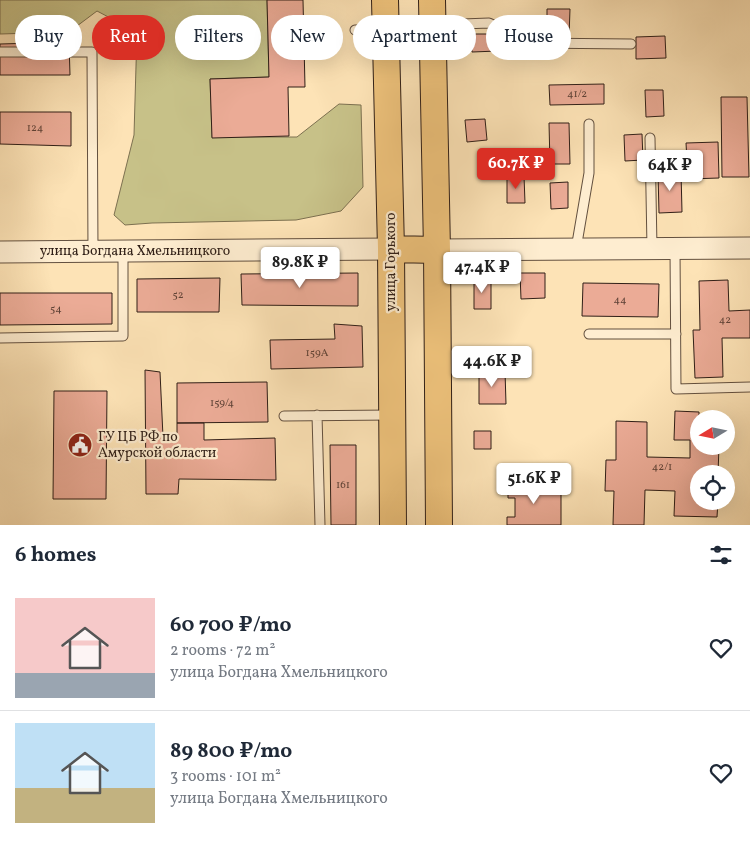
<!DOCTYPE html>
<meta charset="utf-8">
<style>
:root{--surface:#fff;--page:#f6f6f7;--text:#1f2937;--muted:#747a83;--line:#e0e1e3;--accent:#d93025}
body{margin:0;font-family:Vollkorn,serif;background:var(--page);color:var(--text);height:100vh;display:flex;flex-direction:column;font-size:19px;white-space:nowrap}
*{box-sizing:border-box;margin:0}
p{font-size:16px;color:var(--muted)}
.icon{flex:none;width:28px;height:28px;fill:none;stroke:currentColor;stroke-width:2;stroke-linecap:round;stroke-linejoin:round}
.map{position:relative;height:525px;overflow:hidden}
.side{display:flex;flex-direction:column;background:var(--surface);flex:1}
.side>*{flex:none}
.banner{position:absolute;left:15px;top:15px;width:720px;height:45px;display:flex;gap:10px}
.needle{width:32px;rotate:260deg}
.buttons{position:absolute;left:690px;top:410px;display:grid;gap:10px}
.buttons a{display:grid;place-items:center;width:45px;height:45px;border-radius:50%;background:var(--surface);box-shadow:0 5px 20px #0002;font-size:25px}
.price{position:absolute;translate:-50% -42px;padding:0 11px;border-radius:5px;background:#fff;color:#222;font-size:16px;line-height:32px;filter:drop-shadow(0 1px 2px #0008)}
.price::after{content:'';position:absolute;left:50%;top:30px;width:15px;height:11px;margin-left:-8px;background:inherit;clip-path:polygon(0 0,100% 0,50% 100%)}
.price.selected{background:var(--accent);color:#fff}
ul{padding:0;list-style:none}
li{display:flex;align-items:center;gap:15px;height:125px;padding:0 15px}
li+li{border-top:1px solid var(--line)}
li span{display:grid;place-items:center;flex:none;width:140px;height:100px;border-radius:0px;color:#555}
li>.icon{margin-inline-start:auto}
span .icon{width:60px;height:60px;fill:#fffc;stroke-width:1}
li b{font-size:21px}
h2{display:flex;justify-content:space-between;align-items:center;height:60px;padding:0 15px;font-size:21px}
.pill{padding:0 18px;border-radius:22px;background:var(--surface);box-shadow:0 5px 20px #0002;font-size:18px;line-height:45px}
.pill.selected{background:var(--accent);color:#fff}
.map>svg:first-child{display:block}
.green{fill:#c7c188;stroke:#7c7050}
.building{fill:#ebab96;stroke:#301f17}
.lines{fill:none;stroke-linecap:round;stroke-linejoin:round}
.service-casing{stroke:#63503f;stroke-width:11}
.tertiary-casing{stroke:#63503f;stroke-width:23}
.primary-casing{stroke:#301f17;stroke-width:28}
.service{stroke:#feedd0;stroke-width:9}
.tertiary{stroke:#feedd0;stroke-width:21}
.primary{stroke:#eec27b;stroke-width:26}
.labels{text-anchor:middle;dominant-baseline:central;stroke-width:4.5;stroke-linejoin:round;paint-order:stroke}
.number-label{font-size:11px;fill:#5f4237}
.street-label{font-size:14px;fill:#301f17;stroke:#feedd0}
.poi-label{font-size:14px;fill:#301f17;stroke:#feedd0;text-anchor:start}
</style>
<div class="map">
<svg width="750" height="525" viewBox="0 0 750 525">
<rect width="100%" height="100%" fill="#fde3b6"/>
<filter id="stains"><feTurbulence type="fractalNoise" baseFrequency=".004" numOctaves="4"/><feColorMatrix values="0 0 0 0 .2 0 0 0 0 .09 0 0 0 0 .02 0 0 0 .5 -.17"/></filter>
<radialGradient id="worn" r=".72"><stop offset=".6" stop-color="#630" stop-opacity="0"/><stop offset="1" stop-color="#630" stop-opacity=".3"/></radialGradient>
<path class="green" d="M 0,0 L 267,0 L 269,77 L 210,79 L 212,137 L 297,137 L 339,104 L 361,105 L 363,187 L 341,211 L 296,220 L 152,223 L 125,225 L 114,215 L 134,135 L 137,32 L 97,11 L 69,32 L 0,34 Z"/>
<path class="building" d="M 267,0 L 303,0 L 305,87 L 288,87 L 289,136 L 212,138 L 210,79 L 269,77 Z
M 547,9 L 570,9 L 569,37 L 547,37 Z
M 471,34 L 497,34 L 498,51 L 472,52 Z
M 665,36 L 666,58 L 636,59 L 636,37 Z
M 69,42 L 70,75 L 0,75 L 0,44 Z
M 604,84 L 604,104 L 550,105 L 549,85 Z
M 645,90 L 663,90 L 664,116 L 646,117 Z
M 721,97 L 747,97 L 749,177 L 722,177 Z
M 0,112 L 71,112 L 71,146 L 0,144 Z
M 485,119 L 487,140 L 467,142 L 465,120 Z
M 549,123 L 569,123 L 570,164 L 550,164 Z
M 642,134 L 643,160 L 625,161 L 624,135 Z
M 718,142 L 719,178 L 688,179 L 686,143 Z
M 681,172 L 682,212 L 659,213 L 658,173 Z
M 524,176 L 525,203 L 507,203 L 507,177 Z
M 568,182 L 568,208 L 551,209 L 550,183 Z
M 358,273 L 358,306 L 242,305 L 241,274 Z
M 520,273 L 545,273 L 545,298 L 521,299 Z
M 220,278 L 219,312 L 137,312 L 137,279 Z
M 474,280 L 491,280 L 491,309 L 474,309 Z
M 728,280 L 729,311 L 750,310 L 750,338 L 722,338 L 723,377 L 695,378 L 693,330 L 700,330 L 699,281 Z
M 583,283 L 659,284 L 658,317 L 582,316 Z
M 0,293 L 112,293 L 112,324 L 0,325 Z
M 334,324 L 362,326 L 363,367 L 271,369 L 270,340 L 335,339 Z
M 145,370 L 160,372 L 163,437 L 177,438 L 177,423 L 204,423 L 204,440 L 275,438 L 276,480 L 179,479 L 178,494 L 146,494 Z
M 479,371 L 505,371 L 506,404 L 479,404 Z
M 267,382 L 268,422 L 177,423 L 177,383 Z
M 54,391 L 107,391 L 106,499 L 53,499 Z
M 675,411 L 699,412 L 699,446 L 719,446 L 718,474 L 699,474 L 699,501 L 718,501 L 717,517 L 674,516 L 675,491 L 645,490 L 644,525 L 613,525 L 614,491 L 605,491 L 606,460 L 616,460 L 616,421 L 647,422 L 647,457 L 690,458 L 690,440 L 674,440 Z
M 474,431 L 491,431 L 491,449 L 474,449 Z
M 330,445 L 356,445 L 356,525 L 331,525 Z
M 508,481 L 543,481 L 543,493 L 561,493 L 561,525 L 507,525 L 507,517 L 515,517 L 515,498 L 508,498 Z"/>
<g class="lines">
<defs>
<path id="service" d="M 435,25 L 489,23 L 532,43 L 631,44
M 355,30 L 384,29
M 0,52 L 92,52 L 93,252
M 650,138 L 652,248
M 576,249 L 589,173 L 589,124
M 675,249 L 676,389 L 750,387
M 589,334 L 676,334
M 0,338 L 123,336 L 123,252
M 317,415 L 320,525
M 284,416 L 391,415"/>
<path id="tertiary" d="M 437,250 L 750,248
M 0,252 L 391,249"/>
<path id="primary" d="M 385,0 L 391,249 L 393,525
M 432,0 L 437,250 L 439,525
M 391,249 L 437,250"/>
</defs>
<use href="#service" class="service-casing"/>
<use href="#tertiary" class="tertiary-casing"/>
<use href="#primary" class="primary-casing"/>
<use href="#service" class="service"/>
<use href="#tertiary" class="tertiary"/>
<use href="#primary" class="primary"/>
</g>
<defs>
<symbol id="civic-disc" viewBox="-11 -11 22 22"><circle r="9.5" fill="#8f2418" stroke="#feedd0"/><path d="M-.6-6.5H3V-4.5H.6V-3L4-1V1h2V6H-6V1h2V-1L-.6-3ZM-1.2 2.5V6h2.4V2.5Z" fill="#fff"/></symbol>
</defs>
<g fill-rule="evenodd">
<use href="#civic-disc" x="66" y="431" width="28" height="28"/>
</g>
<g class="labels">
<g class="number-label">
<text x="577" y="94">41/2</text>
<text x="35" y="128">124</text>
<text x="178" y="295">52</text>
<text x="620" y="300">44</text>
<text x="56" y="309">54</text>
<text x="725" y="320">42</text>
<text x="317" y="353">159А</text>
<text x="222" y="403">159/4</text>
<text x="662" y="467">42/1</text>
<text x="343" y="485">161</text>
</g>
<g class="street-label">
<text x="135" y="251">улица Богдана Хмельницкого</text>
<text transform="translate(391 262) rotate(-90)">улица Горького</text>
</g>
<g class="poi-label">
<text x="98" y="437">ГУ ЦБ РФ по<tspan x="98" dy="16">Амурской области</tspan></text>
</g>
</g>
<rect width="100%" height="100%" filter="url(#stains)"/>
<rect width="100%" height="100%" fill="url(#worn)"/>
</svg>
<div class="buttons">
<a><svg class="needle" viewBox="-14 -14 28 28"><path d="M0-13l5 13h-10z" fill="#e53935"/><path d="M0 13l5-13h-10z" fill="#747a83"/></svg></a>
<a><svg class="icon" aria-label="locate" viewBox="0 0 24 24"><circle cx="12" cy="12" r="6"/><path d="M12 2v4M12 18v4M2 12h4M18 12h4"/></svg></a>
</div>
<b class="price selected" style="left:516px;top:190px">60.7K ₽</b>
<b class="price" style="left:670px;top:192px">64K ₽</b>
<b class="price" style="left:300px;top:289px">89.8K ₽</b>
<b class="price" style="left:482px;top:294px">47.4K ₽</b>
<b class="price" style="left:492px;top:388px">44.6K ₽</b>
<b class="price" style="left:534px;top:505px">51.6K ₽</b>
<div class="banner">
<a class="pill">Buy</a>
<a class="pill selected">Rent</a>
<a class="pill">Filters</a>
<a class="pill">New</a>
<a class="pill">Apartment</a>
<a class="pill">House</a>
</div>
</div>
<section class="side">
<h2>6 homes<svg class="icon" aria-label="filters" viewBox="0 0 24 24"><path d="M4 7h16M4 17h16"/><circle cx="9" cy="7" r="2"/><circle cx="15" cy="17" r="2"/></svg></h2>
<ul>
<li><span style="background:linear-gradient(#f6c9c9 75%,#9aa5b1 0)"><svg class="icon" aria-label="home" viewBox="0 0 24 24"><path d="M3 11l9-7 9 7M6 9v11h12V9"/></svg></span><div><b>60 700 ₽/mo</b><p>2 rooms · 72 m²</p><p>улица Богдана Хмельницкого</p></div><svg class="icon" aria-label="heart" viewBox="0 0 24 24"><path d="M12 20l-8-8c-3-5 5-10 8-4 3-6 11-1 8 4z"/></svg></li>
<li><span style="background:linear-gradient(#bfe0f5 65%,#c2b280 0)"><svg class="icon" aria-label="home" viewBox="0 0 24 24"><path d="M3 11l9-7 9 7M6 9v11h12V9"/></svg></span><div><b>89 800 ₽/mo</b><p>3 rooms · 101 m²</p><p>улица Богдана Хмельницкого</p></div><svg class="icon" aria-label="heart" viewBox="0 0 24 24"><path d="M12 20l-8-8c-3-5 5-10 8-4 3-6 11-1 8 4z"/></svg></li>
</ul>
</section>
